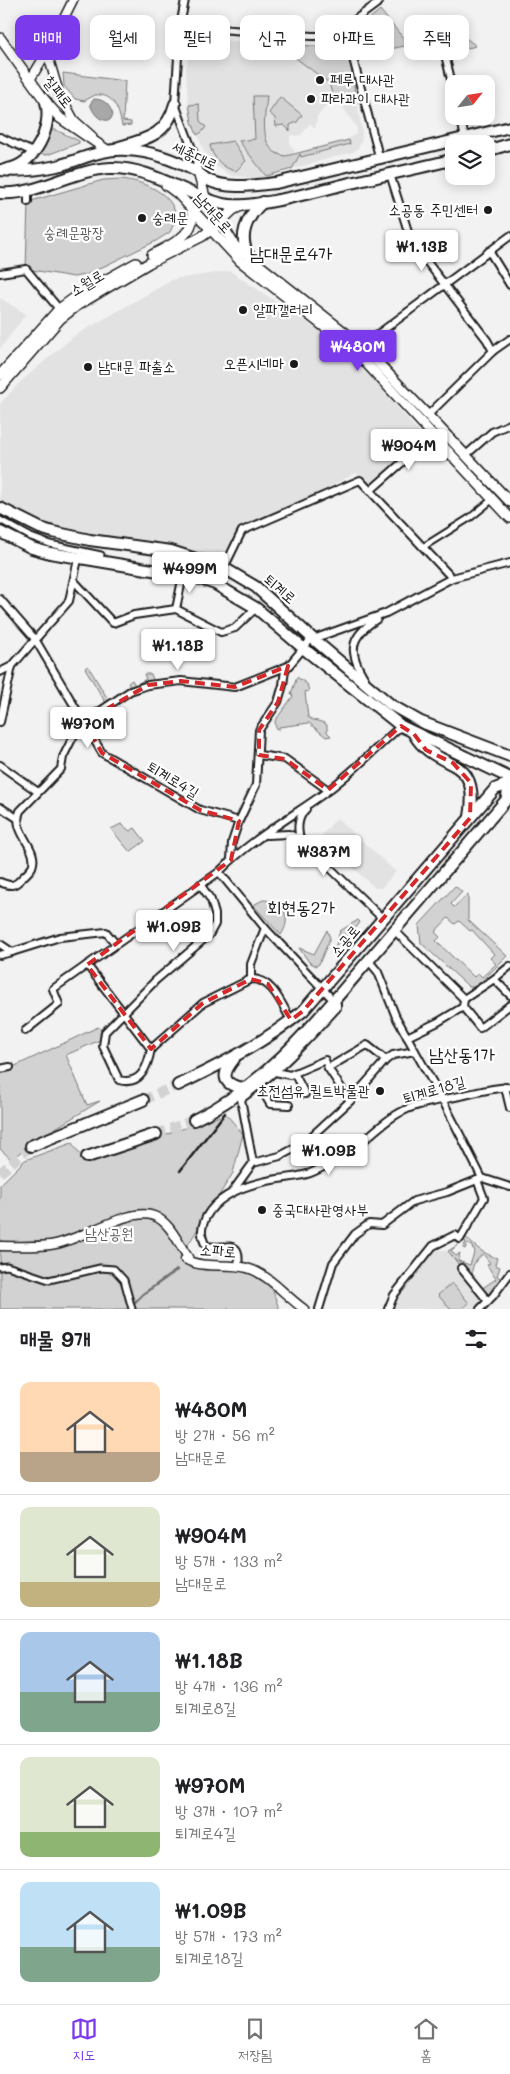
<!DOCTYPE html>
<html lang="ko">
<meta charset="utf-8">
<style>
body{margin:0;font-family:Mali,"Poor Story",sans-serif;background:#f6f6f6;color:#202124;height:100vh;display:flex;flex-direction:column;font-size:19px;white-space:nowrap}
*{box-sizing:border-box;margin:0}
p{font-size:16px;color:#757577}
.icon{flex:none;width:28px;height:28px;fill:none;stroke:currentColor;stroke-width:2;stroke-linecap:round;stroke-linejoin:round}
.map{position:relative;height:1309px;overflow:hidden}
.drawer{display:flex;flex-direction:column;background:#fff;flex:1}
.drawer>*{flex:none}
.top-card{position:absolute;left:15px;top:15px;width:480px;height:45px;display:flex;gap:10px}
.needle{width:32px;rotate:60deg}
.buttons{position:absolute;left:445px;top:75px;display:grid;gap:10px}
.buttons a{display:grid;place-items:center;width:50px;height:50px;border-radius:10px;background:#fff;box-shadow:0 2px 12px #0003;font-size:25px}
.price{position:absolute;translate:-50% -42px;padding:0 11px;border-radius:5px;background:#fff;color:#222;font-size:16px;line-height:32px;filter:drop-shadow(0 1px 2px #0008)}
.price::after{content:'';position:absolute;left:50%;top:30px;width:15px;height:11px;margin-left:-8px;background:inherit;clip-path:polygon(0 0,100% 0,50% 100%)}
.price.current{background:#7c3aed;color:#fff}
ul{padding:0;list-style:none}
li{display:flex;align-items:center;gap:15px;height:125px;padding:0 20px}
li+li{border-top:1px solid #e0e0e0}
li span{display:grid;place-items:center;flex:none;width:140px;height:100px;border-radius:10px;color:#555}
li>.icon{margin-inline-start:auto}
span .icon{width:60px;height:60px;fill:#fffc;stroke-width:1}
li b{font-size:21px}
h2{display:flex;justify-content:space-between;align-items:center;height:60px;padding:0 20px;font-size:21px}
.chip{padding:0 18px;border-radius:10px;background:#fff;box-shadow:0 2px 12px #0003;font-size:18px;line-height:45px}
.chip.current{background:#7c3aed;color:#fff}
.dock{display:flex;justify-content:space-around;align-items:center;height:70px;border-top:1px solid #e0e0e0;background:#fff;font-size:14px;color:#757577}
.dock a{display:grid;justify-items:center;gap:2px}
.dock .current{color:#7c3aed}
.map>svg:first-child{display:block}
.built{fill:#e2e2e2;fill-rule:evenodd}
.green{fill:#d2d2d2;stroke:#777;fill-rule:evenodd}
.water{fill:#a8a8a8;stroke:#707070}
.lines{fill:none;stroke-linecap:round;stroke-linejoin:round}
.stream{stroke:#707070;stroke-width:2.5}
.primary-tunnel{stroke:#d2d2d2;stroke-width:10;stroke-dasharray:10 5;stroke-linecap:butt}
.pedestrian-casing{stroke:#1c1c1c;stroke-width:9}
.minor-casing{stroke:#1c1c1c;stroke-width:10}
.tertiary-casing{stroke:#1c1c1c;stroke-width:11}
.secondary-casing{stroke:#1c1c1c;stroke-width:12}
.primary-casing{stroke:#1c1c1c;stroke-width:14}
.pedestrian{stroke:#fff;stroke-width:5}
.minor{stroke:#fff;stroke-width:6}
.tertiary{stroke:#fff;stroke-width:8}
.secondary{stroke:#fff;stroke-width:9}
.primary{stroke:#fff;stroke-width:10}
.rail{stroke:#1c1c1c;stroke-width:2.5}
.marked{fill:none;stroke:#d62828;stroke-width:4;stroke-dasharray:10 6;stroke-linejoin:round}
.poi-dot{fill:#1c1c1c;stroke:#fff;stroke-width:2}
.labels{text-anchor:middle;stroke-width:4.5;stroke-linejoin:round;paint-order:stroke}
.poi-label{font-size:15px;fill:#1c1c1c;stroke:#fff;text-anchor:start}
.street-label{font-size:15px;fill:#1c1c1c;stroke:#fff}
.park-label{font-size:15px;fill:#5c5c5c;stroke:#fff}
.quarter-label{font-size:18px;fill:#1c1c1c;stroke:#fff}
</style>
<div class="map">
<svg width="510" height="1309" viewBox="0 0 510 1309">
<rect width="100%" height="100%" fill="#f2f2f2"/>
<filter id="ink" filterUnits="userSpaceOnUse"><feTurbulence type="fractalNoise" baseFrequency=".02" numOctaves="2"/><feDisplacementMap in="SourceGraphic" scale="10" xChannelSelector="R" yChannelSelector="G"/><feConvolveMatrix kernelMatrix="1 2 1 2 8 2 1 2 1" color-interpolation-filters="sRGB"/></filter>
<g filter="url(#ink)">
<!-- built -->
<g class="built">
<path d="M199 39 342 47 350 55 362 132 361 143 358 148 353 152 259 178 232 176 215 166 204 151 192 122 188 101 186 71 190 46 195 40ZM333 97H336L357 128 356 134 348 139 291 155 295 151 290 145V135L296 136 301 135 310 123 315 129 317 117 325 107 333 101Z"/>
<path d="M230 271 347 349 423 437 371 486 356 473 238 534 220 559 170 543 70 531 38 520 0 502V404L19 383 74 336 174 279Z"/>
<path d="M0 298 26 314 0 349Z"/>
<path d="M337 818 396 872 381 888H375L323 840 321 836Z"/>
<path d="M431 1249 448 1251 488 1301 480 1309H389L393 1298Z"/>
</g>
<!-- green -->
<g class="green">
<path d="M380 10 409 45 362 55 355 31Z"/>
<path d="M438 16 476 46 447 53Z"/>
<path d="M71 24 77 26 66 59 58 57Z"/>
<path d="M289 45 339 47C353 53 354 89 356 103L333 97 329 83 293 56H284V48Z"/>
<path d="M63 73 125 81 123 121 131 122V125L122 126C119 110 114 93 95 95L84 101 75 99 64 86Z"/>
<path d="M253 96H267C265 116 257 153 286 156L349 140 350 144 301 157 300 154 292 169 266 176 239 141 255 139Z"/>
<path d="M280 97 302 115 297 122 290 125V131L284 125 276 126 275 118 269 113Z"/>
<path d="M199 104 200 121 206 127 202 132 197 135 192 122 189 105Z"/>
<path d="M49 130H56L79 141V143L47 155 38 154Z"/>
<path d="M233 141 246 161 236 171C223 169 212 157 210 145Z"/>
<path d="M121 179C143 181 175 193 176 219L170 232 156 241 88 274 74 277 26 269 28 202 103 180Z"/>
<path d="M88 666 109 701 130 687 128 683 132 680 135 685 146 679 144 674H151L154 682 107 705 85 668Z"/>
<path d="M297 677 307 684 309 691 305 692 308 717C314 722 321 720 327 725V732L331 736 326 737 309 723 279 727V730L276 728 275 721 293 696 291 694Z"/>
<path d="M121 824 130 831 135 828 145 841 130 852 111 829Z"/>
<path d="M455 886 462 892 451 904 454 907 468 894V920L507 956 476 987H469L421 943 419 925ZM448 918 455 924 459 921 470 931 472 930 494 954 490 958 496 964 482 977 478 973 474 977 436 941 440 937 435 932Z"/>
<path d="M263 900C283 900 293 918 281 935L253 905Z"/>
<path d="M358 920 360 922 358 925 337 952H334L340 931Z"/>
<path d="M327 930 330 938 319 964 316 966 309 962 299 948 314 954Z"/>
<path d="M98 1027 102 1030 100 1040 66 1055 87 1105 100 1101 49 1132 11 1159 0 1149V1071L11 1068Z"/>
<path d="M226 1114 243 1134 233 1173 184 1251 185 1259 234 1265 269 1279 279 1309H0V1185L25 1160 72 1143 85 1162Z"/>
<path d="M464 1235C473 1246 484 1254 497 1258L495 1265 500 1267 497 1276 505 1281 488 1301 448 1251 458 1245ZM462 1240 466 1242 463 1248 465 1249 467 1244 472 1246V1248L475 1250 470 1265 458 1261 460 1253 456 1256 451 1251ZM483 1254 490 1263 487 1265 496 1279 481 1289C469 1275 469 1265 483 1254Z"/>
<path d="M452 1283 469 1303 462 1309H450L438 1295Z"/>
</g>
<!-- water -->
<path class="water" d="M94 99C104 99 110 105 113 115L110 120C99 122 93 113 90 104Z"/>
<g class="lines">
<!-- stream -->
<path class="stream" d="M132 1305 143 1294 177 1270"/>
<!-- primary-tunnel -->
<g class="primary-tunnel">
<path d="M143 1100 178 1085"/>
<path d="M156 1134 194 1120"/>
<path d="M0 1173 31 1146"/>
<path d="M0 1206 39 1172 87 1157"/>
</g>
<!-- pedestrian casing -->
<g class="pedestrian-casing">
<g id="pedestrian">
<path d="M0 520 31 537 50 544 101 555"/>
<path d="M423 547 471 517 493 499"/>
<path d="M0 1267 7 1266 49 1280 100 1268 114 1269 124 1280 132 1309"/>
</g>
</g>
<!-- minor casing -->
<g class="minor-casing">
<g id="minor">
<path d="M185 0 180 26 175 104 196 159 198 172"/>
<path d="M180 26 312 36H347L352 22 379 2 378 0"/>
<path d="M347 36 380 160"/>
<path d="M446 59 454 92"/>
<path d="M460 116 465 138"/>
<path d="M0 137 33 152"/>
<path d="M390 174 411 241 487 340 493 351"/>
<path d="M28 202V190"/>
<path d="M489 251 510 285"/>
<path d="M0 273 26 269 59 309"/>
<path d="M362 346 510 236"/>
<path d="M428 415 493 351 510 339"/>
<path d="M466 455 492 432 510 424"/>
<path d="M370 491 433 435"/>
<path d="M224 568 242 531 360 480 452 578"/>
<path d="M75 582 113 623 134 615 176 609 221 632 235 628 256 608"/>
<path d="M0 599 35 639 102 753 200 810 239 821"/>
<path d="M176 609 183 575"/>
<path d="M313 639 386 613 452 578 510 563"/>
<path d="M0 672 12 666"/>
<path d="M365 679C348 652 349 637 377 619"/>
<path d="M0 722 12 666 69 601 78 559"/>
<path d="M259 755 285 759 328 790 325 792"/>
<path d="M0 765 38 792"/>
<path d="M0 807 17 818"/>
<path d="M267 835 289 834 300 839 383 919"/>
<path d="M300 839C297 828 298 817 306 809"/>
<path d="M231 860 232 842 239 821 256 785 259 730 278 702 283 685 285 670 312 638"/>
<path d="M219 872 265 928 337 1004V1008C307 1041 277 1073 241 1099L253 1163"/>
<path d="M0 882C10 886 14 887 21 879 25 875 30 871 32 867 40 848 11 833 20 811L61 769 63 757 73 737 84 722 130 691 148 685 181 681 235 687 288 666"/>
<path d="M394 930 464 999"/>
<path d="M0 944 12 952 60 937 106 932 115 943"/>
<path d="M0 955 12 952"/>
<path d="M368 960 378 972 396 1017 442 1099 482 1178"/>
<path d="M87 965 151 1049 203 1003 251 979V964L265 928"/>
<path d="M251 979C272 978 282 1005 291 1020"/>
<path d="M494 979 510 995"/>
<path d="M464 999 494 979 510 966"/>
<path d="M463 1007 480 1028 510 1005"/>
<path d="M25 1031 59 1004 53 989 219 872C250 840 290 818 326 792 353 772 376 748 401 726"/>
<path d="M407 1037 438 1022 463 1007 464 999"/>
<path d="M151 1049C148 1066 141 1086 119 1080L103 1046 105 1032 156 980 209 935 215 924V914L211 900 200 884"/>
<path d="M328 1068 350 1101"/>
<path d="M0 1069 10 1067"/>
<path d="M275 1072 290 1075 325 1060 328 1068 367 1045 386 1060"/>
<path d="M294 1073 305 1094"/>
<path d="M259 1085 270 1104 289 1105"/>
<path d="M505 1087 510 1108"/>
<path d="M232 1192 253 1163 280 1156 303 1144 350 1101 386 1060 393 1055 415 1051"/>
<path d="M238 1266C242 1237 226 1250 206 1246 200 1235 201 1228 206 1217 219 1193 252 1183 278 1179 290 1177 303 1177 315 1171 326 1166 338 1160 348 1153 367 1140 382 1121 403 1111 418 1103 434 1102 450 1098 471 1094 489 1088 510 1087"/>
<path d="M461 1268 488 1301"/>
<path d="M319 1309 333 1263 355 1234 369 1224 382 1225 414 1201 447 1192 482 1178 510 1187"/>
<path d="M388 1309 394 1295 433 1246 455 1235 460 1239 484 1198 477 1180"/>
<path d="M480 1309 493 1296 510 1273"/>
</g>
</g>
<!-- tertiary casing -->
<g class="tertiary-casing">
<g id="tertiary">
<path d="M47 52 59 93 74 120 92 136"/>
<path d="M30 80 47 52 73 0"/>
<path d="M0 1246C17 1246 34 1247 50 1245 79 1242 129 1206 154 1216 170 1222 178 1243 188 1257L185 1259C204 1270 226 1262 247 1268 269 1274 285 1296 304 1309"/>
</g>
</g>
<!-- secondary casing -->
<g class="secondary-casing">
<g id="secondary">
<path d="M0 38 46 102 60 118 107 150"/>
<path d="M198 172 205 197 235 246 362 346 510 502"/>
<path d="M166 185 178 194 240 261 354 350 510 518"/>
<path d="M152 255C170 245 199 234 191 209"/>
<path d="M0 375 59 309 77 296 136 263"/>
<path d="M0 388 60 319 78 305 149 263 201 237 214 228 233 210 243 205"/>
</g>
</g>
<!-- primary casing -->
<g class="primary-casing">
<g id="primary">
<path d="M119 147C147 139 167 135 175 104"/>
<path d="M486 151 510 144"/>
<path d="M7 169C35 165 53 127 46 102"/>
<path d="M0 170C20 172 38 170 57 166 81 160 101 148 127 150 152 151 174 160 196 171 200 174 204 178 208 180 227 190 256 185 276 183L510 127"/>
<path d="M0 193C38 196 73 169 111 168 151 167 185 195 223 204 251 210 313 192 342 185 379 176 417 169 454 159"/>
<path d="M250 258C237 238 246 217 263 202"/>
<path d="M0 508 40 528 53 532 90 540 171 551 224 568 256 587 312 638 391 705 421 722 510 756"/>
<path d="M0 532 32 548 50 553 195 577 215 584 256 608 303 648 401 726 510 778"/>
<path d="M414 734C437 774 481 751 470 817"/>
<path d="M234 1059C220 1076 223 1086 246 1088"/>
<path d="M178 1085C222 1064 265 1042 303 1011L495 789 510 783"/>
<path d="M194 1120C269 1084 321 1015 374 954 418 902 463 851 507 799L508 785"/>
<path d="M31 1146 143 1100"/>
<path d="M87 1157 156 1134"/>
</g>
</g>
<!-- pedestrian -->
<use href="#pedestrian" class="pedestrian"/>
<!-- minor -->
<use href="#minor" class="minor"/>
<!-- tertiary -->
<use href="#tertiary" class="tertiary"/>
<!-- secondary -->
<use href="#secondary" class="secondary"/>
<!-- primary -->
<use href="#primary" class="primary"/>
<!-- rail -->
<path class="rail" d="M180 1171 225 1113"/>
</g>
</g>
<!-- marked area -->
<path class="marked" d="M288 666 278 702 259 730V755L285 759 328 790 401 726 414 734 426 750 453 763 471 783 470 818 303 1011 291 1020 268 984 251 979 203 1003 151 1049 87 965 231 860 239 821 200 810 102 753 84 722 148 685 181 681 235 687Z"/>
<!-- markers -->
<g class="poi-dot">
<circle cx="320" cy="80" r="5"/>
<circle cx="311" cy="99" r="5"/>
<circle cx="488" cy="210" r="5"/>
<circle cx="142" cy="218" r="5"/>
<circle cx="243" cy="310" r="5"/>
<circle cx="294" cy="364" r="5"/>
<circle cx="88" cy="367" r="5"/>
<circle cx="380" cy="1091" r="5"/>
<circle cx="262" cy="1210" r="5"/>
</g>
<g class="labels">
<!-- poi labels -->
<g class="poi-label">
<text x="330" y="85">페루 대사관</text>
<text x="321" y="104">파라과이 대사관</text>
<text x="478" y="215" text-anchor="end">소공동 주민센터</text>
<text x="152" y="223">숭례문</text>
<text x="253" y="315">알파갤러리</text>
<text x="284" y="369" text-anchor="end">오픈시네마</text>
<text x="98" y="372">남대문 파출소</text>
<text x="370" y="1096" text-anchor="end">초전섬유 퀼트박물관</text>
<text x="272" y="1215">중국대사관영사부</text>
</g>
<!-- street labels -->
<g class="street-label">
<text transform="translate(58 92) rotate(51)" y="5">칠패로</text>
<text transform="translate(195 156) rotate(25)" y="5">세종대로</text>
<text transform="translate(213 213) rotate(48)" y="5">남대문로</text>
<text transform="translate(87 283) rotate(-31)" y="5">소월로</text>
<text transform="translate(280 589) rotate(41)" y="5">퇴계로</text>
<text transform="translate(173 780) rotate(31)" y="5">퇴계로4길</text>
<text transform="translate(345 941) rotate(-49)" y="5">소공로</text>
<text transform="translate(434 1090) rotate(-16)" y="5">퇴계로18길</text>
<text transform="translate(218 1251) rotate(4)" y="5">소파로</text>
</g>
<!-- park labels -->
<g class="park-label">
<text x="74" y="238">숭례문광장</text>
<text x="109" y="1239">남산공원</text>
</g>
<!-- quarter labels -->
<g class="quarter-label">
<text x="291" y="260">남대문로4가</text>
<text x="301" y="914">회현동2가</text>
<text x="462" y="1061">남산동1가</text>
</g>
</g>
</svg>
<div class="buttons">
<a><svg class="needle" viewBox="-14 -14 28 28"><path d="M0-13l5 13h-10z" fill="#e53935"/><path d="M0 13l5-13h-10z" fill="#757577"/></svg></a>
<a><svg class="icon" aria-label="layers" viewBox="0 0 24 24"><path d="M12 4l9 5-9 5-9-5zM3 14l9 5 9-5"/></svg></a>
</div>
<b class="price" style="left:422px;top:272px">₩1.13B</b>
<b class="price current" style="left:358px;top:372px">₩480M</b>
<b class="price" style="left:409px;top:471px">₩904M</b>
<b class="price" style="left:190px;top:594px">₩499M</b>
<b class="price" style="left:178px;top:671px">₩1.18B</b>
<b class="price" style="left:88px;top:749px">₩970M</b>
<b class="price" style="left:324px;top:877px">₩387M</b>
<b class="price" style="left:174px;top:952px">₩1.09B</b>
<b class="price" style="left:329px;top:1176px">₩1.09B</b>
<div class="top-card">
<a class="chip current">매매</a>
<a class="chip">월세</a>
<a class="chip">필터</a>
<a class="chip">신규</a>
<a class="chip">아파트</a>
<a class="chip">주택</a>
</div>
</div>
<section class="drawer">
<h2>매물 9개<svg class="icon" aria-label="filters" viewBox="0 0 24 24"><path d="M4 7h16M4 17h16"/><circle cx="9" cy="7" r="2"/><circle cx="15" cy="17" r="2"/></svg></h2>
<ul>
<li><span style="background:linear-gradient(#ffd9b3 70%,#b9a48a 0)"><svg class="icon" aria-label="home" viewBox="0 0 24 24"><path d="M3 11l9-7 9 7M6 9v11h12V9"/></svg></span><div><b>₩480M</b><p>방 2개 · 56 m²</p><p>남대문로</p></div></li>
<li><span style="background:linear-gradient(#dfe7d0 75%,#c2b280 0)"><svg class="icon" aria-label="home" viewBox="0 0 24 24"><path d="M3 11l9-7 9 7M6 9v11h12V9"/></svg></span><div><b>₩904M</b><p>방 5개 · 133 m²</p><p>남대문로</p></div></li>
<li><span style="background:linear-gradient(#a9c7e8 60%,#7fa58c 0)"><svg class="icon" aria-label="home" viewBox="0 0 24 24"><path d="M3 11l9-7 9 7M6 9v11h12V9"/></svg></span><div><b>₩1.18B</b><p>방 4개 · 136 m²</p><p>퇴계로8길</p></div></li>
<li><span style="background:linear-gradient(#dfe7d0 75%,#8fb573 0)"><svg class="icon" aria-label="home" viewBox="0 0 24 24"><path d="M3 11l9-7 9 7M6 9v11h12V9"/></svg></span><div><b>₩970M</b><p>방 3개 · 107 m²</p><p>퇴계로4길</p></div></li>
<li><span style="background:linear-gradient(#bfe0f5 65%,#7fa58c 0)"><svg class="icon" aria-label="home" viewBox="0 0 24 24"><path d="M3 11l9-7 9 7M6 9v11h12V9"/></svg></span><div><b>₩1.09B</b><p>방 5개 · 173 m²</p><p>퇴계로18길</p></div></li>
</ul>
</section>
<nav class="dock">
<a class="current"><svg class="icon" aria-label="map" viewBox="0 0 24 24"><path d="M3 6l6-2 6 2 6-2v14l-6 2-6-2-6 2zM9 4v14M15 6v14"/></svg>지도</a>
<a><svg class="icon" aria-label="saved" viewBox="0 0 24 24"><path d="M7 4h10v16l-5-4-5 4z"/></svg>저장됨</a>
<a><svg class="icon" aria-label="home" viewBox="0 0 24 24"><path d="M3 11l9-7 9 7M6 9v11h12V9"/></svg>홈</a>
</nav>
